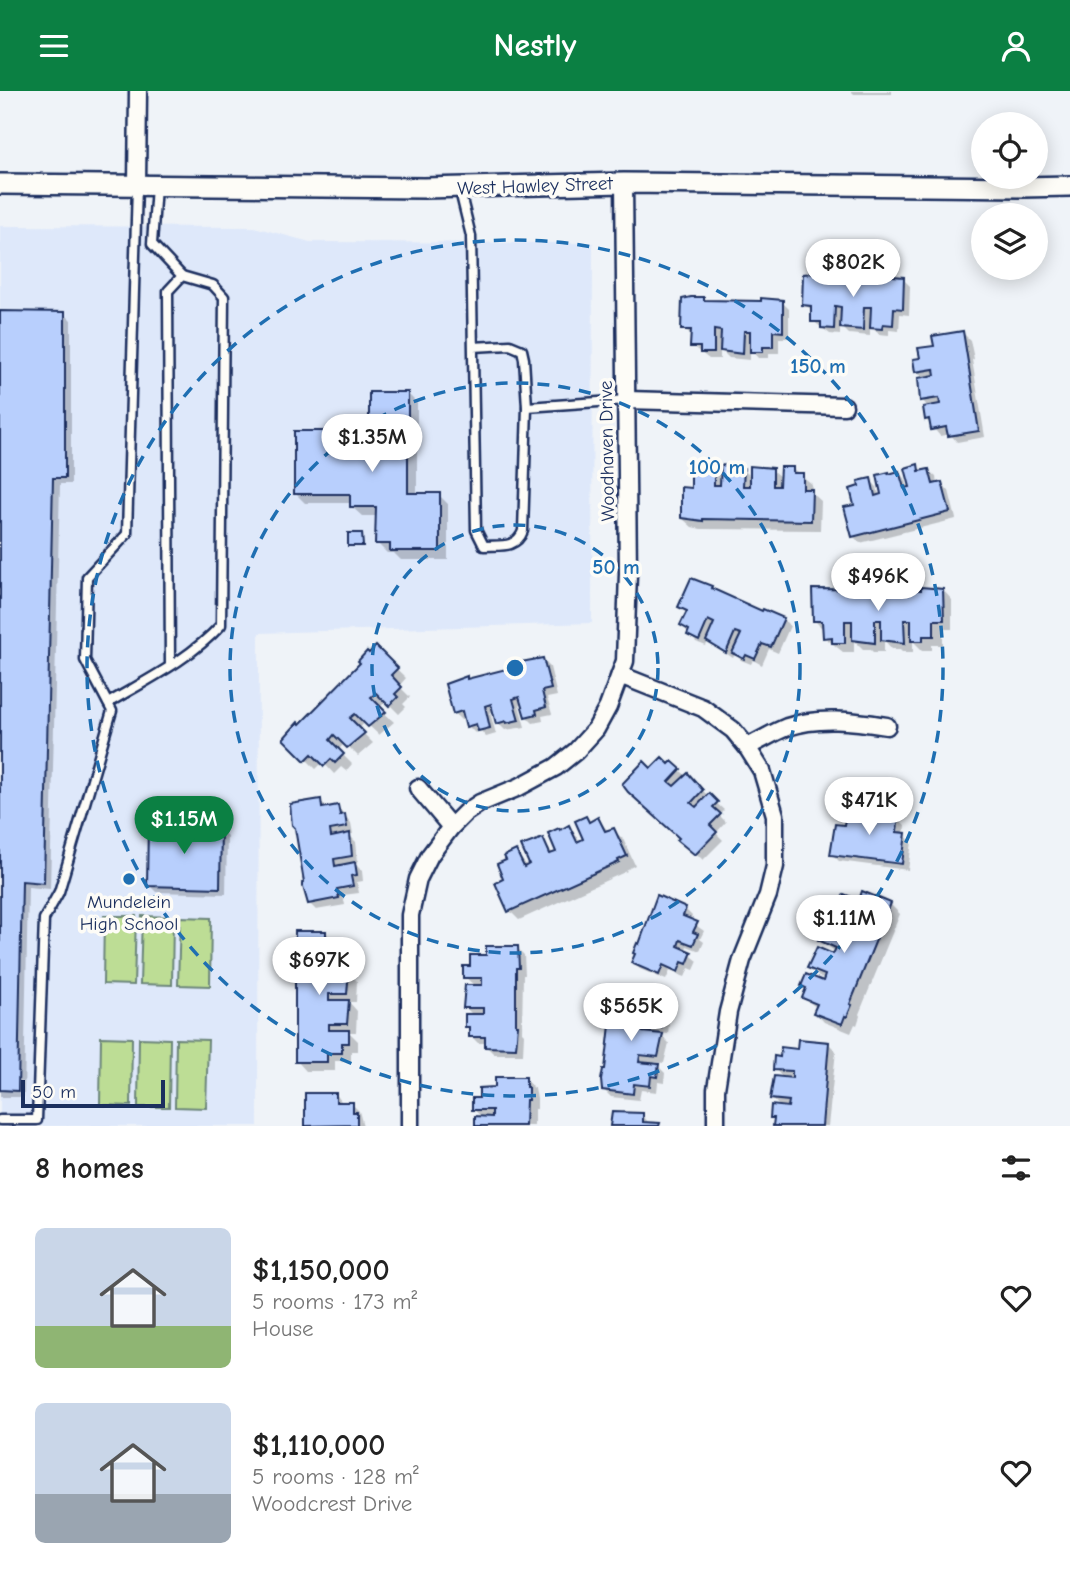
<!DOCTYPE html>
<meta charset="utf-8">
<style>
body{margin:0;font-family:"Comic Neue",sans-serif;background:#f6f6f6;color:#222;height:100vh;display:flex;flex-direction:column;font-size:26px;white-space:nowrap}
*{box-sizing:border-box;margin:0}
p{font-size:23px;color:#767676}
.icon{flex:none;width:38px;height:38px;fill:none;stroke:currentColor;stroke-width:2;stroke-linecap:round;stroke-linejoin:round}
.map{position:relative;height:1035px;overflow:hidden}
.drawer{display:flex;flex-direction:column;background:#fff;flex:1}
.drawer>*{flex:none}
.fabs{position:absolute;left:971px;top:21px;display:grid;gap:14px}
.fabs a{display:grid;place-items:center;width:77px;height:77px;border-radius:50%;background:#fff;box-shadow:0 4px 18px #0003;font-size:35px}
.scale{position:absolute;left:21px;bottom:18px;width:144px;box-sizing:border-box;padding-left:7px;border:4px solid #1b2f5e;border-top:0;font-size:19px;line-height:24px;white-space:nowrap;color:#1b2f5e;-webkit-text-stroke:5px #fdfcf7;paint-order:stroke}
.price{position:absolute;translate:-50% -60px;padding:0 16px;border-radius:24px;background:#fff;color:#222;font-size:23px;line-height:46px;filter:drop-shadow(0 2px 4px #0008)}
.price::after{content:'';position:absolute;left:50%;top:42px;width:21px;height:16px;margin-left:-10px;background:inherit;clip-path:polygon(0 0,100% 0,50% 100%)}
.price.on{background:#0b8043;color:#fff}
ul{padding:0;list-style:none}
li{display:flex;align-items:center;gap:21px;height:175px;padding:0 35px}
li span{display:grid;place-items:center;flex:none;width:196px;height:140px;border-radius:10px;color:#555}
li>.icon{margin-inline-start:auto}
span .icon{width:84px;height:84px;fill:#fffc;stroke-width:1}
li b{font-size:30px}
h2{display:flex;justify-content:space-between;align-items:center;height:84px;padding:0 35px;font-size:30px}
header{display:flex;justify-content:space-between;align-items:center;height:91px;padding:0 35px;background:#0b8043;color:#fff;font-size:32px;font-weight:800}
.map>svg:first-child{display:block}
.built{fill:#dee8fa}
.green{fill:#bddd95;stroke:#6c867a;stroke-width:2}
.shadow{fill:#0003;fill-rule:evenodd}
.building{fill:#b8cffd;stroke:#1b2f5e;stroke-width:2}
.lines{fill:none;stroke-linecap:round;stroke-linejoin:round}
.service-casing{stroke:#1b2f5e;stroke-width:13}
.minor-casing{stroke:#1b2f5e;stroke-width:21}
.tertiary-casing{stroke:#1b2f5e;stroke-width:24}
.service{stroke:#fdfcf7;stroke-width:8}
.minor{stroke:#fdfcf7;stroke-width:16}
.tertiary{stroke:#fdfcf7;stroke-width:19}
.ring{fill:none;stroke:#1f6fb2;stroke-width:3.5;stroke-dasharray:12 9}
.poi-dot{fill:#1f6fb2;stroke:#fdfcf7;stroke-width:2.5}
.labels{text-anchor:middle;stroke-width:7;stroke-linejoin:round;paint-order:stroke}
.street-label{font-size:19px;fill:#1b2f5e;stroke:#fdfcf7}
.poi-label{font-size:19px;fill:#1b2f5e;stroke:#fdfcf7}
.centre{fill:#1f6fb2;stroke:#fdfcf7;stroke-width:3.5}
.ring-label{font-size:21px;text-anchor:middle;font-weight:bold;fill:#1f6fb2;stroke:#fdfcf7;stroke-width:7;stroke-linejoin:round;paint-order:stroke}
</style>
<header><svg class="icon" aria-label="menu" viewBox="0 0 24 24"><path d="M4 6h16M4 12h16M4 18h16"/></svg>Nestly<svg class="icon" aria-label="person" viewBox="0 0 24 24"><circle cx="12" cy="8" r="4"/><path d="M4 21q1-7 8-7t8 7"/></svg></header>
<div class="map">
<svg width="1070" height="1035" viewBox="0 0 1070 1035">
<rect width="100%" height="100%" fill="#eff3f8"/>
<filter id="ink" filterUnits="userSpaceOnUse"><feTurbulence type="fractalNoise" baseFrequency=".0143" numOctaves="2"/><feDisplacementMap in="SourceGraphic" scale="14" xChannelSelector="R" yChannelSelector="G"/><feConvolveMatrix kernelMatrix="1 2 1 2 8 2 1 2 1" color-interpolation-filters="sRGB"/></filter>
<g filter="url(#ink)">
<!-- built -->
<path class="built" d="M0 135 254 136 310 151 593 152 592 532 259 542 258 1035H0Z"/>
<!-- green -->
<g class="green">
<path d="M104 825H136L134 894 103 893Z"/>
<path d="M142 825 173 826 172 894 140 893Z"/>
<path d="M180 826 211 827 210 895 178 894Z"/>
<path d="M101 946 132 947 131 1015 100 1014Z"/>
<path d="M139 947 170 948 169 1016H138Z"/>
<path d="M176 948 208 949 206 1017 175 1016Z"/>
</g>
<!-- shadow -->
<g class="shadow">
<path d="M851 0H892V3H854Z"/>
<path d="M903 188 910 195 909 224 900 223 899 240 889 239V244L879 243 870 235V245L849 243 840 234V244L830 243 813 230V220L804 213Z"/>
<path d="M703 208 706 211H782L789 218V247H779V262H769V267H758L750 258V269L729 267 720 258V268H709L692 255V245L683 238Z"/>
<path d="M0 222H64L71 229V393H60L50 798 28 796 24 1006H0Z"/>
<path d="M963 242 970 249 974 268 972 269 985 346 957 351 950 343 940 345 926 328 929 317 922 309 925 288 917 280 922 268 936 256Z"/>
<path d="M408 303 417 312V404H439L448 413V469H401L394 462H387L377 452V425H362L352 416V412H305L296 403 371 338Z"/>
<path d="M917 375 923 381 929 380 936 386 937 394 942 393 949 400 956 428 860 452 853 445 856 415 861 397 870 389 877 396 879 405 899 382 906 389 908 398 912 397Z"/>
<path d="M792 377 812 393 811 401 821 410 820 439 701 438 692 436 682 427 693 398 703 383 713 378 722 386 743 378 752 387 772 379 781 387Z"/>
<path d="M711 496 715 500 783 528 790 535 778 562 769 558 762 574 753 569 751 573 741 569 735 563 733 567 708 550 706 555 696 551 682 534 687 523 680 515Z"/>
<path d="M943 499 952 509V538H943V554H932V559H922L913 550V561H903L900 558H892L884 549V561H873L870 558H863L854 549V561H843L824 546V539L814 529Z"/>
<path d="M376 558 406 587 399 595 410 606 403 613 406 616 399 623 386 610 379 617 394 631 379 644 365 631 359 638 373 652 358 665 345 652 338 659 352 673 346 680 341 676 334 683 323 671 316 678 286 648Z"/>
<path d="M543 569 550 576 557 605 547 607 552 623 542 625 543 630 533 632 526 625 523 613 519 614 525 636 505 639 498 632 495 620 490 621 496 643 486 646 481 640 475 642 468 635 466 628 461 629 454 622 466 587 469 590Z"/>
<path d="M672 672 724 719 719 724 726 731 716 742 723 749 703 769 681 748 651 680 669 675Z"/>
<path d="M320 710 328 717 338 716 351 732 353 743H348L356 751 358 771 354 772 362 780 363 790 357 791 359 802 343 804 345 814 316 819 309 812Z"/>
<path d="M869 718 877 725 889 719 905 734 904 744 912 751 908 779 839 770 832 763 846 736 858 721ZM897 730H900L897 750 894 749Z"/>
<path d="M586 727 591 732 598 728 609 741 613 739 623 748 635 774 626 779 627 780 519 829 510 820 506 789 516 762 528 776 542 749 554 764 558 762 569 736 581 751 585 749Z"/>
<path d="M220 738 227 745 226 803 156 801 149 794Z"/>
<path d="M860 812 890 813 900 823 859 923 860 925 857 934 855 933 851 942 824 931 815 921 817 917 804 907 807 899 803 895 824 892 825 889 819 886 809 876 834 865 836 861 820 849 845 838 847 834 841 831 831 822Z"/>
<path d="M685 818 692 825 690 830 704 840 700 848 704 851 700 860 687 855 685 860 698 870 694 879 689 877 685 886 670 880 666 889 640 878 633 872Z"/>
<path d="M326 842 335 852H342L351 861V867L356 871V882H349L357 890 356 911H349L357 920 356 941H349L358 950V960H351V970H335V980H306L297 970Z"/>
<path d="M517 857 524 864 525 884H523L522 941 524 943 523 963H494L487 956V952H478L471 945V940L466 935 474 925 465 916 475 895 465 886 472 876 488 866Z"/>
<path d="M644 904 651 911V914L659 915 666 922 665 928 669 933 668 943 659 942 669 952 664 972 654 971 665 982 664 992 658 991 657 1001 641 999 639 1009 611 1006 604 999Z"/>
<path d="M829 953 836 960 828 1035H775L776 1030 772 1026 781 1017 772 1007 784 988 775 978 782 968Z"/>
<path d="M525 988 535 998 537 1007V1018H534V1035H475L483 1027 474 1019 480 1009 497 997Z"/>
<path d="M336 1003 343 1013H352L359 1020 363 1035H308V1023Z"/>
<path d="M643 1024 649 1033 660 1035H612Z"/>
</g>
<!-- building -->
<g class="building">
<path d="M813 182H825V185L882 187V184L904 186 903 218 894 217 893 234 883 233 882 238 870 237 871 216H864L863 239 840 237 841 216 835 215 834 238 821 237V231H811V215L802 214 803 183Z"/>
<path d="M691 206H704V209L761 210V207L783 209V241L773 240V256H763V261H750V240H744L743 263 720 260 721 240 714 239V262H700V256H690L691 239H681L682 208Z"/>
<path d="M0 220 65 221V387H53L44 792 22 790 18 1000 0 999Z"/>
<path d="M963 240 979 340 948 345 946 336 931 339 929 328 925 329 923 316 940 313 939 307 920 310 918 287 935 284 934 278 915 281 913 268 920 267 918 257 934 255 932 245Z"/>
<path d="M369 301H408V402H440V460H390V453H375L376 416H350V403H294V340H363V336H369Z"/>
<path d="M918 373 919 380 929 378 933 393 942 391 950 421 852 446 844 416 854 414 850 398 859 395 858 390 871 387 875 405 881 403 877 384 889 381V383L899 380 904 397 910 396 905 377Z"/>
<path d="M721 374 744 377 743 395H750V375L773 377V395H779L780 376H793V382H803V398H812L811 430 703 428V430L681 427V396L691 397V380L701 381V376H714V394H720Z"/>
<path d="M348 442H362L363 455H348Z"/>
<path d="M691 487 712 495 711 497 762 520 763 518 784 527 771 556 762 553 755 568 746 564 744 568 732 562 741 543 735 541 726 562 706 550 714 532 708 529 699 550 687 544 689 539 680 534 687 520 678 516Z"/>
<path d="M921 496 943 498 944 529H934V545H923V550H911V529H904L905 552 881 549V529H875V552L852 549V530H845V552H832V546L823 547 822 530H813L812 498 921 499Z"/>
<path d="M376 555 398 577 391 584 402 596 395 603 398 606 389 615 376 602 371 606 386 621 368 636 355 623 350 627 365 642 347 657 334 644 330 649 344 663 335 672 331 668 324 675 312 663 305 670 283 648 298 631 300 633 360 572 358 570 367 560 369 562Z"/>
<path d="M543 567 551 598 542 600 546 616 536 619 537 623 525 626 519 606 513 608 519 629 506 632V630L496 633 491 613 485 615 490 637 478 640 476 633 466 636 462 620 453 623 445 593 467 585V588L522 574 521 571Z"/>
<path d="M662 666 669 673 672 670 681 678 669 691 674 695 688 682 703 699 691 712 696 716 709 702 718 711 713 716 721 723 710 734 717 741 695 764 677 749 679 747 628 701 622 693 644 670 651 677Z"/>
<path d="M321 708 322 717 338 714 340 724 345 723 347 736 330 739 331 746 350 742 352 765 334 768 335 775 355 771 357 784 351 785 353 795 337 798 339 807 308 813 302 792 304 791 295 737 292 734 290 713Z"/>
<path d="M857 714 870 716 868 734 874 735 877 715 890 717 889 723 899 725 897 741 906 742 902 773 830 764 835 733 844 734 847 717 857 719Z"/>
<path d="M586 725 589 731 598 726 605 740 614 737 627 765 618 769 619 771 508 821 495 792 503 788 497 773 506 769 504 765 516 759 524 776 529 773 521 755 543 747 550 763 556 761 548 742 559 737 560 739 569 734 577 751 583 748 575 730Z"/>
<path d="M148 733 221 736 220 797 147 795Z"/>
<path d="M862 800 891 812 850 913 852 914 847 926 845 925 842 933 813 922 817 913 802 907 806 897 801 895 806 883 823 890 825 884 807 877 817 856 833 863 836 857 818 849 828 829 844 836 847 829 829 822 834 810 840 812 844 803 859 809Z"/>
<path d="M657 804 686 817 683 825 698 831 693 841 698 843 693 854 680 849 678 855 692 861 687 873 682 871 678 881 663 874 659 884 631 872 635 863 633 862 637 852 639 853Z"/>
<path d="M295 840H326V850H342V860H347V873H329V880L349 879 347 903H329V909H349L347 933H329V939H349V952H342V962H327V971H295Z"/>
<path d="M486 855H518L519 877H516V934H518L516 957 485 956V946H469V936H465V923H483V917H463L465 894H482V887H463V875H470V864H486Z"/>
<path d="M614 899 645 902 644 912 660 914 658 924H663L662 937 644 935 643 941 663 943 658 966 640 964 639 971 659 973 657 986 651 985 650 995 634 993 633 1003 602 999 601 989 603 978H605Z"/>
<path d="M798 948 829 951 822 1035H773L774 1027H770L771 1014 788 1016 789 1010 770 1008 774 985 792 987V980L773 979 774 965 780 966 781 956 797 958Z"/>
<path d="M495 986H526V996H528V1009H526L525 1035H475V1025L492 1026V1019H472V1007H479V997L495 996Z"/>
<path d="M305 1002H336V1011H353V1021H357V1034L305 1035Z"/>
<path d="M612 1021 643 1022V1031L660 1032 659 1035H610Z"/>
</g>
<g class="lines">
<!-- service casing -->
<g class="service-casing">
<g id="service">
<path d="M156 95 152 153 182 185"/>
<path d="M459 96 471 145 476 439 484 455C500 454 516 458 523 440L527 316 524 268 522 259 510 254 473 256"/>
<path d="M527 316 627 309"/>
<path d="M108 612C147 589 190 568 221 534L224 206 213 194 182 185 168 200 170 575"/>
<path d="M0 1029H37L44 828 59 801 112 620 85 569 87 486 127 443 137 94"/>
</g>
</g>
<!-- minor casing -->
<g class="minor-casing">
<g id="minor">
<path d="M137 94 138 0"/>
<path d="M627 309 844 315"/>
<path d="M620 584 703 617 733 639 747 656 762 680 775 724V775L768 804 742 869 728 921 716 998V1035"/>
<path d="M747 656C760 650 774 641 787 636 819 625 855 630 887 635"/>
<path d="M418 697 451 736"/>
<path d="M410 1035V824L418 788 430 764 451 736 465 722 480 712 519 696 556 676 576 660 596 638 608 616 625 570 628 482 624 92"/>
</g>
</g>
<!-- tertiary casing -->
<g class="tertiary-casing">
<path id="tertiary" d="M0 93 424 97 624 92 1022 96 1070 95"/>
</g>
<!-- service -->
<use href="#service" class="service"/>
<!-- minor -->
<use href="#minor" class="minor"/>
<!-- tertiary -->
<use href="#tertiary" class="tertiary"/>
</g>
</g>
<!-- distance rings -->
<g class="ring">
<circle cx="515" cy="577" r="143"/>
<circle cx="515" cy="577" r="285"/>
<circle cx="515" cy="577" r="428"/>
</g>
<!-- markers -->
<circle class="poi-dot" cx="129" cy="788" r="7"/>
<g class="labels">
<!-- street labels -->
<g class="street-label">
<text transform="translate(535 94) rotate(-2)" y="7">West Hawley Street</text>
<text transform="translate(606 360) rotate(-91)" y="7">Woodhaven Drive</text>
</g>
<!-- poi labels -->
<g class="poi-label">
<text x="129" y="817">Mundelein<tspan x="129" dy="22">High School</tspan></text>
</g>
</g>
<circle cx="515" cy="577" r="10" class="centre"/>
<g class="ring-label">
<text x="818" y="282">150 m</text>
<text x="717" y="383">100 m</text>
<text x="616" y="483">50 m</text>
</g>
</svg>
<div class="fabs">
<a><svg class="icon" aria-label="locate" viewBox="0 0 24 24"><circle cx="12" cy="12" r="6"/><path d="M12 2v4M12 18v4M2 12h4M18 12h4"/></svg></a>
<a><svg class="icon" aria-label="layers" viewBox="0 0 24 24"><path d="M12 4l9 5-9 5-9-5zM3 14l9 5 9-5"/></svg></a>
</div>
<div class="scale">50 m</div>
<b class="price" style="left:853px;top:208px">$802K</b>
<b class="price" style="left:372px;top:383px">$1.35M</b>
<b class="price" style="left:878px;top:522px">$496K</b>
<b class="price" style="left:869px;top:746px">$471K</b>
<b class="price on" style="left:184px;top:765px">$1.15M</b>
<b class="price" style="left:844px;top:864px">$1.11M</b>
<b class="price" style="left:319px;top:906px">$697K</b>
<b class="price" style="left:631px;top:952px">$565K</b>
</div>
<section class="drawer">
<h2>8 homes<svg class="icon" aria-label="filters" viewBox="0 0 24 24"><path d="M4 7h16M4 17h16"/><circle cx="9" cy="7" r="2"/><circle cx="15" cy="17" r="2"/></svg></h2>
<ul>
<li><span style="background:linear-gradient(#c9d6e8 70%,#8fb573 0)"><svg class="icon" aria-label="home" viewBox="0 0 24 24"><path d="M3 11l9-7 9 7M6 9v11h12V9"/></svg></span><div><b>$1,150,000</b><p>5 rooms · 173 m²</p><p>House</p></div><svg class="icon" aria-label="heart" viewBox="0 0 24 24"><path d="M12 20l-8-8c-3-5 5-10 8-4 3-6 11-1 8 4z"/></svg></li>
<li><span style="background:linear-gradient(#c9d6e8 65%,#9aa5b1 0)"><svg class="icon" aria-label="home" viewBox="0 0 24 24"><path d="M3 11l9-7 9 7M6 9v11h12V9"/></svg></span><div><b>$1,110,000</b><p>5 rooms · 128 m²</p><p>Woodcrest Drive</p></div><svg class="icon" aria-label="heart" viewBox="0 0 24 24"><path d="M12 20l-8-8c-3-5 5-10 8-4 3-6 11-1 8 4z"/></svg></li>
</ul>
</section>
